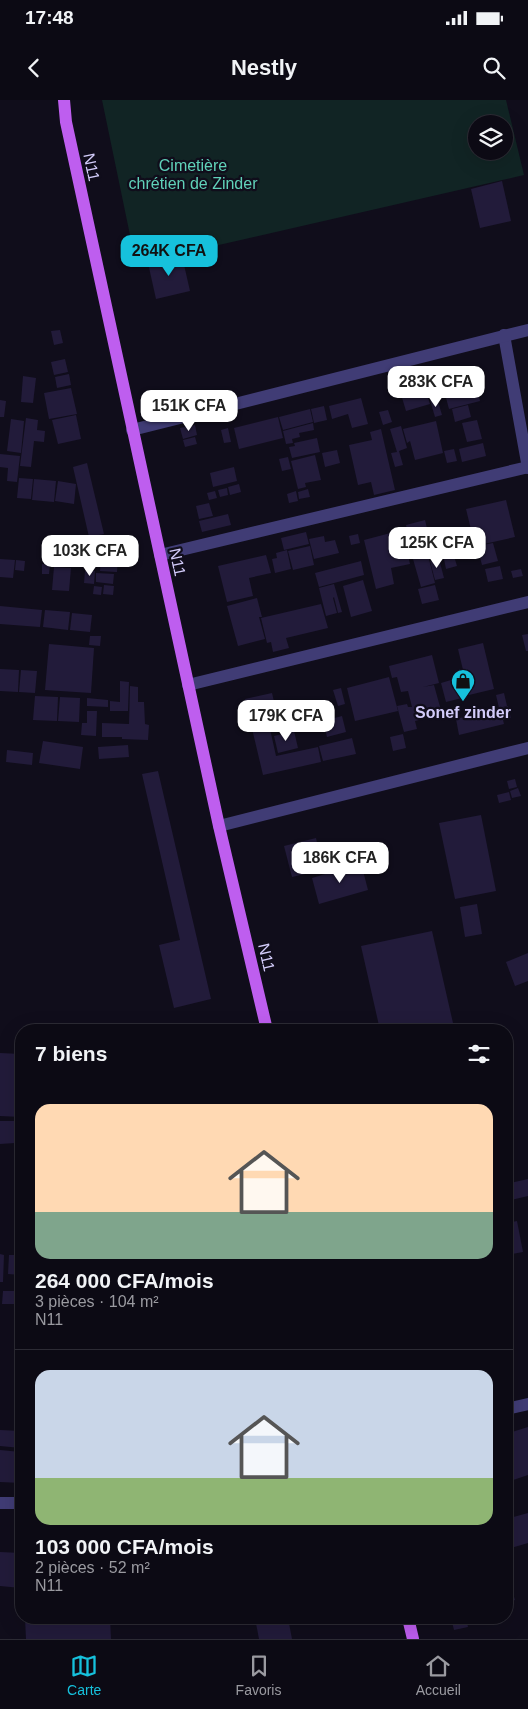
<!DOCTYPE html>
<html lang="fr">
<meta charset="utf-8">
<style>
body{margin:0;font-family:Helvetica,sans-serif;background:#1a1822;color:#f1f3f6;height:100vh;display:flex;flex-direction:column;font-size:19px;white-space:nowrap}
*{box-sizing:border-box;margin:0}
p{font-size:16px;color:#9a9aa0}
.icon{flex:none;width:28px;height:28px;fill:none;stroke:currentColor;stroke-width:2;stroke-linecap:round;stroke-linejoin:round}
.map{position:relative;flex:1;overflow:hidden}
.sheet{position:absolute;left:15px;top:924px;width:498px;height:600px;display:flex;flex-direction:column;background:#0c0a14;border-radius:20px;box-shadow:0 5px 20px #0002,0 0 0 1px #2c2b34}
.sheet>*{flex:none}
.controls{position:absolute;left:468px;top:15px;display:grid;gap:10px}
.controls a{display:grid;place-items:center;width:45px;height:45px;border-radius:50%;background:#0c0a14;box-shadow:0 5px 20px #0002,0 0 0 1px #2c2b34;font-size:25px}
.price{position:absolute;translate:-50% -42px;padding:0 11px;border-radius:10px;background:#fff;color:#222;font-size:16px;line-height:32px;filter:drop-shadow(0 1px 2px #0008)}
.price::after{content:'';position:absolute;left:50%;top:30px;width:15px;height:11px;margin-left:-8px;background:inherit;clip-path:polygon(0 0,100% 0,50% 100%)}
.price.active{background:#16c1dc;color:#111}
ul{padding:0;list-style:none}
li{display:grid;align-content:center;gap:10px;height:265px;padding:0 20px}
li+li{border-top:1px solid #2c2b34}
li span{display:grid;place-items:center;height:155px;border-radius:15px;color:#555}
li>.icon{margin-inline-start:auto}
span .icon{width:90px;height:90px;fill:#fffc;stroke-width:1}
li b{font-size:21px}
h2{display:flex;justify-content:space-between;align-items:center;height:60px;padding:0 20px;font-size:21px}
.status{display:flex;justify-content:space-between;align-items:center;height:35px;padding:0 25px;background:#0c0a14;direction:ltr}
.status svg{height:14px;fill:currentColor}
header{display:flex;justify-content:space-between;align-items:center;height:65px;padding:0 20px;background:#0c0a14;font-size:22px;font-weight:700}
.tabs{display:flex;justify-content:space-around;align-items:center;height:70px;border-top:1px solid #2c2b34;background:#0c0a14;font-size:14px;color:#9a9aa0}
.tabs a{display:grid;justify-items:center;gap:2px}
.tabs .active{color:#16c1dc}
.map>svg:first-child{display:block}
.green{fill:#112424;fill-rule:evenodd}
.building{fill:#221b3a}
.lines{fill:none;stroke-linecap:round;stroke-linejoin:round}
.minor{stroke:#403c75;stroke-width:12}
.major{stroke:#be5eef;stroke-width:12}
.labels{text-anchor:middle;stroke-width:4.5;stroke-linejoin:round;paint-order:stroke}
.park-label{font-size:16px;fill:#60d1b9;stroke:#100d1b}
.street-label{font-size:16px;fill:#d3ccfa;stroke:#100d1b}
.poi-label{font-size:16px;font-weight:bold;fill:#d3ccfa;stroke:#100d1b}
</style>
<div class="status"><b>17:48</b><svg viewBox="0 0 49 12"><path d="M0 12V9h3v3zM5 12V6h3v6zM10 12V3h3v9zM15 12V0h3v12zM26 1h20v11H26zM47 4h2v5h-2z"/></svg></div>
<header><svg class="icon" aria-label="back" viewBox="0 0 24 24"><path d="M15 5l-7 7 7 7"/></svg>Nestly<svg class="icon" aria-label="search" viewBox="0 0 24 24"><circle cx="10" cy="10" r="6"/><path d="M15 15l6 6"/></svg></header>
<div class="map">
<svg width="528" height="1539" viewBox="0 0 528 1539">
<rect width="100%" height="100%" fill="#100d1b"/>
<!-- green -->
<path class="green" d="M102 0H506L524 75 136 164ZM476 24H504V51H476Z"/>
<!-- building -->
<g class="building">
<path d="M502 81 511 121 480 128 471 89Z"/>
<path d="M182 156 190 191 156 199 148 163Z"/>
<path d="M60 230 63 243 54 245 51 231Z"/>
<path d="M65 259 68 272 54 275 51 262Z"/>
<path d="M472 271 480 301 449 309 441 279Z"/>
<path d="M69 274 71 285 57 288 55 277Z"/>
<path d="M23 276 36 278 33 303 21 302Z"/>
<path d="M424 284 430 304 406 311 400 291Z"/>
<path d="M71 288 77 314 49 319 44 293Z"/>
<path d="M361 298 368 324 352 328 348 314 332 319 329 306Z"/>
<path d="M437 298 442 315 435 317 430 300Z"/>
<path d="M0 300 6 301 4 317H0Z"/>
<path d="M468 305 471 317 455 322 452 309Z"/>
<path d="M324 306 327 320 314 323 311 309Z"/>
<path d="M310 309 313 322 283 330 279 317Z"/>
<path d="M388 310 392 322 383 325 379 312Z"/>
<path d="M76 315 81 339 58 344 52 320Z"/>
<path d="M278 317 283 338 239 349 234 328Z"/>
<path d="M26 318 38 320 37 330 45 331 44 342 34 341 31 367 20 366Z"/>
<path d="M11 319 24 321 21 353 7 351Z"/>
<path d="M477 320 482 339 467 342 462 323Z"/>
<path d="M436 321 443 353 415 360 410 341 407 343 403 329Z"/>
<path d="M313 323 314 330 299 333 300 337 292 339 293 343 286 344 283 331Z"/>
<path d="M195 325 197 335 183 339 180 328Z"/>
<path d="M401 326 407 348 399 351 403 365 395 367 391 353 397 352 390 329Z"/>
<path d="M228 328 231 342 224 343 221 330Z"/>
<path d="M381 329 395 390 374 395 371 382 358 385 349 345 372 340 370 332Z"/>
<path d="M195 337 197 344 185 347 183 340Z"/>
<path d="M317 338 320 352 292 358 289 347 295 346 294 343Z"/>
<path d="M483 343 486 356 462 362 459 349Z"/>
<path d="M454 349 457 361 447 363 444 351Z"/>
<path d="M337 350 340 363 325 367 322 353Z"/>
<path d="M0 354 20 356 17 382 7 381 8 368 0 367Z"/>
<path d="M315 355 321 380 305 383 306 387 298 389 291 361Z"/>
<path d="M288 357 291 369 282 371 279 359Z"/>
<path d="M87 363 104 434 89 437 73 367Z"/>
<path d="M234 367 237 381 213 387 210 373Z"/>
<path d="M19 378 33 379 31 399 17 398Z"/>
<path d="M34 379 56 381 54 402 32 400Z"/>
<path d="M58 381 76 384 74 404 55 401Z"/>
<path d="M239 384 241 392 230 395 228 387Z"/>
<path d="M227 388 228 395 220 397 218 390Z"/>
<path d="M308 389 310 397 299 399 298 392Z"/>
<path d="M215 391 217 398 209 400 207 393Z"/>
<path d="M296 391 298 401 289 403 287 394Z"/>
<path d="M506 400 515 437 475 446 466 409Z"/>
<path d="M209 403 213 416 199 419 196 406Z"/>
<path d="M228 414 231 425 202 432 199 421Z"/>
<path d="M425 420 433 453 414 458 406 425Z"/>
<path d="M402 430 410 464 391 468 394 484 376 489 364 440Z"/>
<path d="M306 432 309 444 284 450 281 438Z"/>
<path d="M358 434 360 443 351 445 349 436Z"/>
<path d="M324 436 325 442 335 440 339 453 314 459 309 439Z"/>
<path d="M493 443 498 461 482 465 477 446Z"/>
<path d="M310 446 314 465 293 470 288 451Z"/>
<path d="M287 450 291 469 275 473 272 459 277 458 276 453Z"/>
<path d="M266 455 271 473 249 478 253 496 227 502 218 466Z"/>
<path d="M428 455 435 483 421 487 413 459Z"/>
<path d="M454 456 457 466 446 469 444 459Z"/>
<path d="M101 457 118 459 117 472 100 471Z"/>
<path d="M0 459 15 460 13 478 0 477Z"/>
<path d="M439 459 444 478 435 480 430 461Z"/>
<path d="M16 460 25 461 24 471 15 470Z"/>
<path d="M361 461 364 475 319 487 315 473Z"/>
<path d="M42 464 50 465 49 474H42Z"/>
<path d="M500 466 503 479 488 482 485 469Z"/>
<path d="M54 467 71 468 69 491 52 490Z"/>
<path d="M521 469 523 476 513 478 511 471Z"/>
<path d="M85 471H95L94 484 84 483Z"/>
<path d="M96 473 114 474 113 484 96 482Z"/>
<path d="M363 480 372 511 351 517 343 486Z"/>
<path d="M334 484 342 512 338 513 334 497 333 498 337 513 326 516 319 488Z"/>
<path d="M104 485 114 486 113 495 103 494Z"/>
<path d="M435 485 439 500 422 504 418 489Z"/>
<path d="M94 486 102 487 101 495 93 494Z"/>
<path d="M257 498 262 517H259L265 539 238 546 227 506Z"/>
<path d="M321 504 328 528 286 538 289 548 273 552 271 542 267 543 261 518Z"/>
<path d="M0 506 42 510 40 527 0 524Z"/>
<path d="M45 510 70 512 68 530 43 527Z"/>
<path d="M72 513 92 515 90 532 70 530Z"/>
<path d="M528 534V551H526L522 535Z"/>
<path d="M90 536H101L100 546 89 545Z"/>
<path d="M483 543 494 589 469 595 458 549Z"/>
<path d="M49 544 94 548 91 593 45 590Z"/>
<path d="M432 555 439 583 423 587 434 585 442 614 415 621 412 609 417 629 404 632 397 606 407 604 408 607H412L408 591 401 592 397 577 392 578 389 566Z"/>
<path d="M0 569 19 570 18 592 0 591Z"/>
<path d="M21 570 37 571 35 593 19 592Z"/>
<path d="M389 577 398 611 355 621 347 588Z"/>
<path d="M461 577 466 597 446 602 441 583Z"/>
<path d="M120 581 129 582 128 611H110V601L120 602Z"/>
<path d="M130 586 138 587V602H144L145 624 149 625 148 640 122 639V631V637H102V623L129 624Z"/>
<path d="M341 588 345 604 338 606 333 590Z"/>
<path d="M272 593 278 618 268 620 276 656 318 647 321 662 263 675 245 599Z"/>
<path d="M504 593 507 606 499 608 496 595Z"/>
<path d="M35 596 58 597 57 621 33 620Z"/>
<path d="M60 597 80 598 79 622 58 621Z"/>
<path d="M87 598 108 600V607L87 606Z"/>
<path d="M508 606 511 618 503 620 504 624 459 635 456 619Z"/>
<path d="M87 611H97L96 636 81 635 82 623H87Z"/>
<path d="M342 616 346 632 327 637 323 621Z"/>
<path d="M294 631 298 648 278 653 274 636Z"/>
<path d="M403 634 406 648 393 651 390 637Z"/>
<path d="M352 638 356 654 323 661 319 646Z"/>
<path d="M43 641 83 647 80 669 39 663Z"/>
<path d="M128 645 129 657 99 659 98 647Z"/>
<path d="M7 650 33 653 32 665 6 662Z"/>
<path d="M158 671 211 899 174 908 159 845 180 840 142 674Z"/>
<path d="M515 679 517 687 509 689 507 681Z"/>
<path d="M518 688 521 696 512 698 510 691Z"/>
<path d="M509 692 511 700 499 703 497 695Z"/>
<path d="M481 715 496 791 455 799 439 723Z"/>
<path d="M316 738 323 770 292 777 284 746Z"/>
<path d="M361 763 368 790 319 804 312 778Z"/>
<path d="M477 804 482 834 465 837 460 807Z"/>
<path d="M432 831 453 923 420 930H380L361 846Z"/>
<path d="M528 853V881L515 886 506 862Z"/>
<path d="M0 953 21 954V1017L0 1016Z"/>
<path d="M0 1021H15V1043L0 1044Z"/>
<path d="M528 1079V1096L507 1101 506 1084Z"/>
<path d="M517 1121 523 1152 506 1155V1123Z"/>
<path d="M0 1154 4 1155 3 1182H0Z"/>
<path d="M9 1155H21V1175L8 1174Z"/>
<path d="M3 1191H21V1204H2Z"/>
<path d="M528 1327V1375L507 1382 506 1334Z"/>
<path d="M0 1330 21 1331V1348L0 1346Z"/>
<path d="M0 1350 21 1352V1383L0 1382Z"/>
<path d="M528 1413V1443L511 1448 506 1431V1419Z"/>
<path d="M0 1452 21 1453V1488L0 1486Z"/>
<path d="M506 1472 515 1500 506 1503Z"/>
<path d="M25 1518H110L111 1539H26Z"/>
<path d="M255 1518H288L292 1539H259Z"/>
<path d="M451 1518H466L468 1527 454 1530Z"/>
</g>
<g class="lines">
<!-- minor -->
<g class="minor">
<path d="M504 235 528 368"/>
<path d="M132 330 528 230"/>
<path d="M160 455 528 367"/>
<path d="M188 585 528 502"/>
<path d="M219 726 528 648"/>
<path d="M506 1309 528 1304"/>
<path d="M0 1403H21"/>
</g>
<!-- major -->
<g class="major">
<path d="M64 0 66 22 219 726 267 930"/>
<path d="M408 1518 413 1539"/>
</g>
</g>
<!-- icons -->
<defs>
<g id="shop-pin" transform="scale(1.25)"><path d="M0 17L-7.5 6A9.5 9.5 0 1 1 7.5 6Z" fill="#16c1dc" stroke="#100d1b"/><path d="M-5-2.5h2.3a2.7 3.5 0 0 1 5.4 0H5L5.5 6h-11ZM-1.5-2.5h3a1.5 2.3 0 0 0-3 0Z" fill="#111"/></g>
</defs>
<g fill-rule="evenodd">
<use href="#shop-pin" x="463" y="581"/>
</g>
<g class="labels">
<!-- park labels -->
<g class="park-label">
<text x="193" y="71">Cimetière<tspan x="193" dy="18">chrétien de Zinder</tspan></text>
</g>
<!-- street labels -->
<g class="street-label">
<text transform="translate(92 67) rotate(78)" y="6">N11</text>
<text transform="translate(178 462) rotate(78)" y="6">N11</text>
<text transform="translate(267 857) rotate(77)" y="6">N11</text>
</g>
<!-- poi labels -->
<g class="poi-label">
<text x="463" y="618">Sonef zinder</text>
</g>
</g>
</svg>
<div class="controls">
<a><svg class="icon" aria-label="layers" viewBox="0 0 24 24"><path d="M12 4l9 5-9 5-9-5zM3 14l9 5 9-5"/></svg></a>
</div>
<b class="price active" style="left:169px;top:177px">264K CFA</b>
<b class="price" style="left:436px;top:308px">283K CFA</b>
<b class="price" style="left:189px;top:332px">151K CFA</b>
<b class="price" style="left:437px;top:469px">125K CFA</b>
<b class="price" style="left:90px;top:477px">103K CFA</b>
<b class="price" style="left:286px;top:642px">179K CFA</b>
<b class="price" style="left:340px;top:784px">186K CFA</b>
<section class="sheet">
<h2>7 biens<svg class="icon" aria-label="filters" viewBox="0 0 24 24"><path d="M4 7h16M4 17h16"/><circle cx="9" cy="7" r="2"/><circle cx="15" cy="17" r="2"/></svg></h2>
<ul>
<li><span style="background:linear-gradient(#ffd9b3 70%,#7fa58c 0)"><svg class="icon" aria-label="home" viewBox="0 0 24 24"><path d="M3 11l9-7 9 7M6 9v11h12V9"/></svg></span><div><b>264 000 CFA/mois</b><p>3 pièces · 104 m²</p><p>N11</p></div></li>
<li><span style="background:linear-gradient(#c9d6e8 70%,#8fb573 0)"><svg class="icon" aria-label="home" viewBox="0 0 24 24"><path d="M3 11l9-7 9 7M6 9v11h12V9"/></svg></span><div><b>103 000 CFA/mois</b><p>2 pièces · 52 m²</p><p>N11</p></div></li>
</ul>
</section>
</div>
<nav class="tabs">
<a class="active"><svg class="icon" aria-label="map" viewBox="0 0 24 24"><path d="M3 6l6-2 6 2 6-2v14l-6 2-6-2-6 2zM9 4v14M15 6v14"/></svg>Carte</a>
<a><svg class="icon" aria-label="saved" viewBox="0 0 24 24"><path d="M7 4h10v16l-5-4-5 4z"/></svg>Favoris</a>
<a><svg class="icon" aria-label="home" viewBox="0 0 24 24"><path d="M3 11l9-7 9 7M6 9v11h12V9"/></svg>Accueil</a>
</nav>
